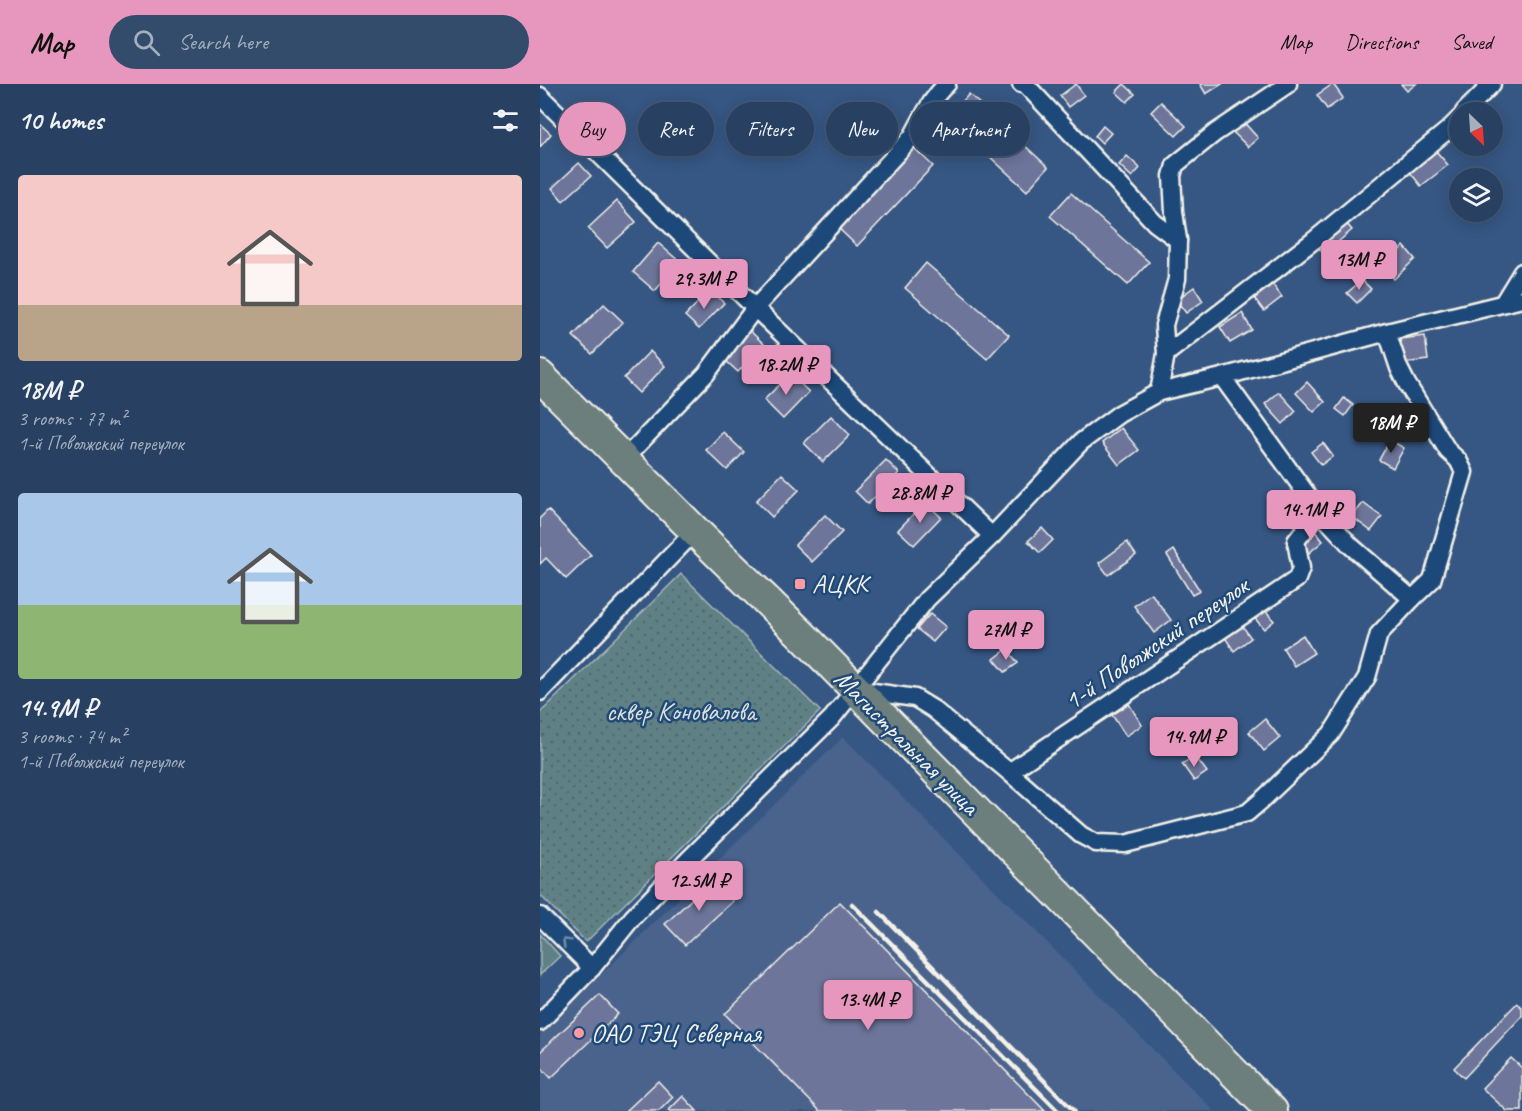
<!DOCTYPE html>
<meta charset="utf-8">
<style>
body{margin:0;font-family:Caveat,sans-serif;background:#344c6c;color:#f1f3f6;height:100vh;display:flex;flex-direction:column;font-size:22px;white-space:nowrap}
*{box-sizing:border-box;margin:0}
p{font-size:20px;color:#a5afbe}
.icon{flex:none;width:33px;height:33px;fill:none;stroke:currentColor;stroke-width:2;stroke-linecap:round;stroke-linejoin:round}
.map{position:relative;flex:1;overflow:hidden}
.drawer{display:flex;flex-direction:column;background:#284163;width:540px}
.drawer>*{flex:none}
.top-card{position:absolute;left:18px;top:18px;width:570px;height:54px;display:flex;gap:12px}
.needle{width:39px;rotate:155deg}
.buttons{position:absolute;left:909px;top:18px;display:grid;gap:12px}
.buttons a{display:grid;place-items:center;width:54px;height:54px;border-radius:50%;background:#284163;box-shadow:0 3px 15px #0003,0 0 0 2px #445a78;font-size:30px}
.price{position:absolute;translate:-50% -51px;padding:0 14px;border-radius:6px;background:#e797bd;color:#111;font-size:20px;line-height:39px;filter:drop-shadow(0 2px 3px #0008)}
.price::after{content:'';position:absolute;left:50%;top:36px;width:18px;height:14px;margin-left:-9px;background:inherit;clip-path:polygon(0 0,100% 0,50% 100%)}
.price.active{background:#222;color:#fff}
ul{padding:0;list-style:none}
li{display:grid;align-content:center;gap:12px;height:318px;padding:0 18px}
li span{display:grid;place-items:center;height:186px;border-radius:6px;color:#555}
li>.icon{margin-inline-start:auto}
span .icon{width:108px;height:108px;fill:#fffc;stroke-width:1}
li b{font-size:26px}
h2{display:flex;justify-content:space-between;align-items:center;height:72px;padding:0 18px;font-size:26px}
.tag{padding:0 21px;border-radius:27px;background:#284163;box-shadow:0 3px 15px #0003,0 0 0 2px #445a78;font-size:21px;line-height:54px}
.tag.active{background:#e797bd;color:#111}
header{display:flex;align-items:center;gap:36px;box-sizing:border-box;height:84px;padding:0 30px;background:#e797bd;color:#111}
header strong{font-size:28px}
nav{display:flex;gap:33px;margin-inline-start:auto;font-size:21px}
.search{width:420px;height:54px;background:#344c6c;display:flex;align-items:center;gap:15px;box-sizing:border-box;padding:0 21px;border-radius:33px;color:#a5afbe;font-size:22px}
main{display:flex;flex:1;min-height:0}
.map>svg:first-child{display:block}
.built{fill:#49638d}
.grass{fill:#5e8185;stroke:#a9b9b6;stroke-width:1.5}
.park{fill:url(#park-dots);stroke:#a9b9b6;stroke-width:1.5}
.building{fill:#6d759b;stroke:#f4f1e8;stroke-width:1.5}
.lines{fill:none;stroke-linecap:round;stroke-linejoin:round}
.street-casing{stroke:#f4f1e8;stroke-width:21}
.highway-casing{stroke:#f4f1e8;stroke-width:34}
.street{stroke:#1f4a7a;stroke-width:16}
.highway{stroke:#6c7f7c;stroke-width:30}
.rail{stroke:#f4f1e8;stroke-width:4.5}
.oneway{stroke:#748da6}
.poi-dot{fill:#ff9aa2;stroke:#1f4a7a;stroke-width:2}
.labels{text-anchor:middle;stroke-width:5;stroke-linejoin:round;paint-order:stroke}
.poi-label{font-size:26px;fill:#f4f1e8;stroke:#1f4a7a;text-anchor:start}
.street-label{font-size:26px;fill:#f4f1e8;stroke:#1f4a7a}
.park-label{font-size:26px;fill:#dee0d9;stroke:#1f4a7a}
</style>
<header>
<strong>Map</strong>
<div class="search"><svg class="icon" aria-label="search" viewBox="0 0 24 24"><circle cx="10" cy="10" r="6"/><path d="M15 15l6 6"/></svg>Search here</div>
<nav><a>Map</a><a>Directions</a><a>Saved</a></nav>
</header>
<main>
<section class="drawer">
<h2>10 homes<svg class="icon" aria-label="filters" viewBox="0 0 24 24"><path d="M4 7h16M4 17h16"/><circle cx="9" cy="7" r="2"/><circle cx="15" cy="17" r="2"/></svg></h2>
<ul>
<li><span style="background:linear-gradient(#f6c9c9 70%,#b9a48a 0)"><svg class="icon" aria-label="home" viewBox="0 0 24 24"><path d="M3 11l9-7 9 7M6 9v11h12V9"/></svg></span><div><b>18M ₽</b><p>3 rooms · 77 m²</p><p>1-й Поволжский переулок</p></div></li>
<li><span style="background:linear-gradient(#a9c7e8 60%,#8fb573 0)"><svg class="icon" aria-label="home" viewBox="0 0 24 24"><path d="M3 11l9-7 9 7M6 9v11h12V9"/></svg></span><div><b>14.9M ₽</b><p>3 rooms · 74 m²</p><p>1-й Поволжский переулок</p></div></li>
</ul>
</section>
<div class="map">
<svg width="982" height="1027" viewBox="0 0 982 1027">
<defs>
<pattern id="park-dots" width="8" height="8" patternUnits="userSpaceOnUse" patternTransform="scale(1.5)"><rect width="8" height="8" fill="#5e8185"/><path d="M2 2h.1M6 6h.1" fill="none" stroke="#556769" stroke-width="1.8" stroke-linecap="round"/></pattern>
</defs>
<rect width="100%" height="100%" fill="#365784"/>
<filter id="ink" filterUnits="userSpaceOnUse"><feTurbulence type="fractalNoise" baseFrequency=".0167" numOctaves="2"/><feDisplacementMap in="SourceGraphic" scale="12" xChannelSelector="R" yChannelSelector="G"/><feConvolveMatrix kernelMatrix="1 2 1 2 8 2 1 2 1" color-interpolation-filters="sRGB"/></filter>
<g filter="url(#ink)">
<!-- built -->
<path class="built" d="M303 653 674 1027H0V951Z"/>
<!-- grass -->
<path class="grass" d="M0 850 20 872 0 891Z"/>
<!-- park -->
<path class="park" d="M141 490 280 627 46 858 0 811V629Z"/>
<!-- building -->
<g class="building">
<path d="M536 0 544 11 528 23 520 12Z"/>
<path d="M584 0 595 10 587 18 576 8Z"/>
<path d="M660 0H682L666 10Z"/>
<path d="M793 0 803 14 787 25 777 11Z"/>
<path d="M861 0H876L867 7Z"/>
<path d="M429 10 508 83 487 107 408 34Z"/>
<path d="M621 18 646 42 636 52 611 28Z"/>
<path d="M700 34 718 54 708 63 689 44Z"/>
<path d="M0 40 11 50 0 63Z"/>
<path d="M563 42 571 49 562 59 555 52Z"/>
<path d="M371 61 393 82 317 162 295 141Z"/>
<path d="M895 66 908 81 881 102 869 87Z"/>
<path d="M587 72 600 84 592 93 579 81Z"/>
<path d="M39 79 51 92 23 117 12 104Z"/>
<path d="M531 109 609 178 588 201 510 132Z"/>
<path d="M77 117 96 138 67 164 48 144Z"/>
<path d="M805 138 812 146 784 170 777 162Z"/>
<path d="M118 159 140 178 115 207 93 188Z"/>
<path d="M864 162 875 175 854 195 842 182Z"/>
<path d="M386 179 469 251 447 275 365 204Z"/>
<path d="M822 196 831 205 817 219 807 209Z"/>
<path d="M730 197 742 213 724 227 712 211Z"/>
<path d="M654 203 663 217 646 229 636 216Z"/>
<path d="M170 206 184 219 159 245 145 232Z"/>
<path d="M64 220 83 238 52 270 33 252Z"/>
<path d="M702 229 712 246 690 259 680 243Z"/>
<path d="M209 246 224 260 198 288 183 274Z"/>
<path d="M885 252 888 276 863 279 860 255Z"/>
<path d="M110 267 125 282 99 309 84 294Z"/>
<path d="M250 290 269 308 243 335 224 316Z"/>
<path d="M767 298 785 318 774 328 756 309Z"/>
<path d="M739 308 756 327 743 340 725 320Z"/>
<path d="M804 314 813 321 805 332 796 325Z"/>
<path d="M291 332 310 351 283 378 264 359Z"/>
<path d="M581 344 599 366 579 381 562 359Z"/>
<path d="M183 348 204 368 187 386 166 366Z"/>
<path d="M850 356 864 364 853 384 839 376Z"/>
<path d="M783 359 793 372 781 381 771 368Z"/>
<path d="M346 376 359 389 328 420 315 407Z"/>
<path d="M242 390 259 406 232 433 216 417Z"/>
<path d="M385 418 401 433 374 461 358 446Z"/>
<path d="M823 419 842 433 831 447 812 433Z"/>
<path d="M8 426 51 471 26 495 6 474 0 480V434Z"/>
<path d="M285 431 302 448 272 478 255 461Z"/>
<path d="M502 444 513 456 500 469 488 457Z"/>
<path d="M773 445 783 457 769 469 759 457Z"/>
<path d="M587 458 596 471 568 491 559 479Z"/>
<path d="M634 466 660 507 652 511 627 471Z"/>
<path d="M611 509 631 536 614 549 594 522Z"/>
<path d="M722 522 734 537 724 545 712 531Z"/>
<path d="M390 530 406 543 393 558 377 545Z"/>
<path d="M462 534 473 546 453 563 442 551Z"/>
<path d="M699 537 711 554 694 567 682 549Z"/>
<path d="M763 551 774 569 754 582 743 564Z"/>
<path d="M467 565 478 579 465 588 454 575Z"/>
<path d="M589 620 602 641 586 652 572 631Z"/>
<path d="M725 635 740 654 724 667 709 648Z"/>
<path d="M655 672 667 688 654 697 642 680Z"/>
<path d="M173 795 193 817 145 861 125 840Z"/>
<path d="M300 818 505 1027H280L185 930Z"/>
<path d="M60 911 78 930 11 994 0 982V968Z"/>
<path d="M977 919 982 924V932L924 994 914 984Z"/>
<path d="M971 974 982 984V1027H967L942 1004Z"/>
<path d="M118 997 133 1013 119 1027H86Z"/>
<path d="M143 1012 157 1027H128Z"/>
</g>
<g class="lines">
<!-- street casing -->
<g class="street-casing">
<g id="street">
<path d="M481 0 486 1 615 139 638 156 637 195 624 241 626 270 619 308"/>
<path d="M0 12 215 224 452 452"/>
<path d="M924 28 952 0"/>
<path d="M638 156 634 128 632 92 635 81 675 49 748 0"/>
<path d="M963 219 982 188"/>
<path d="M847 248 859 284 867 300 908 367 918 376 924 388 892 496 872 515"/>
<path d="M626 270 773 157 909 45 920 34"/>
<path d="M84 375 166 290 215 224 372 53C382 35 391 14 407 0"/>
<path d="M320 606 375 614 393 625 469 688 541 751 556 759 585 760 707 729 721 717 791 650 827 593 839 550 872 515 811 462 779 427 682 293"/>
<path d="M0 608 155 447"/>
<path d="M469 688 757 495 761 484 756 457 779 427"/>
<path d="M0 832 52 884"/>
<path d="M0 938 52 884 93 833 148 776 292 634 387 515 452 452 541 358 579 330 619 308 682 293 847 248 982 215"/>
</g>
</g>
<!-- highway casing -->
<g class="highway-casing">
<path id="highway" d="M0 292 155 447 263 552 732 1027"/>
</g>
<!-- street -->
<use href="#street" class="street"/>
<!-- highway -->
<use href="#highway" class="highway"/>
<!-- rail -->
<g class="rail">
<path d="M312 820 518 1027"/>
<path d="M339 828 534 1027"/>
</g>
</g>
<!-- one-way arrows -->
<defs><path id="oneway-chevron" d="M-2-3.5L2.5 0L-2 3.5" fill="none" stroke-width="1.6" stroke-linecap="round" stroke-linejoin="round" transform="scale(1.5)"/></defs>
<use class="oneway" href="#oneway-chevron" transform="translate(26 858) rotate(-135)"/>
</g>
<!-- markers -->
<g class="poi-dot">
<rect x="254" y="494" width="12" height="12" rx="3"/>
<circle cx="39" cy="949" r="6"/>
</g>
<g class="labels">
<!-- poi labels -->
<g class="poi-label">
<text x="272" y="509">АЦКК</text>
<text x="51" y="958">ОАО ТЭЦ Северная</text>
</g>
<!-- street labels -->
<g class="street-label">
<text transform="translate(616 559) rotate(-34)" y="9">1-й Поволжский переулок</text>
<text transform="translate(367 658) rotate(45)" y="9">Магистральная улица</text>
</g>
<!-- park labels -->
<g class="park-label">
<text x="141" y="636">сквер Коновалова</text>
</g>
</g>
</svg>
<div class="buttons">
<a><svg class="needle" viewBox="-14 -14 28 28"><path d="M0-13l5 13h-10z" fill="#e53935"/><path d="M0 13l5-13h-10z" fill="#a5afbe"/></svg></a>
<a><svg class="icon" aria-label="layers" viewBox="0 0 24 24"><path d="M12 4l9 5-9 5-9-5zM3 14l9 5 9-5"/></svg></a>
</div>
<b class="price" style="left:819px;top:207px">13M ₽</b>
<b class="price" style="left:164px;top:226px">29.3M ₽</b>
<b class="price" style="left:246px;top:312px">18.2M ₽</b>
<b class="price active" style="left:851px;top:370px">18M ₽</b>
<b class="price" style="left:380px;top:440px">28.8M ₽</b>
<b class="price" style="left:771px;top:457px">14.1M ₽</b>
<b class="price" style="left:466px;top:577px">27M ₽</b>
<b class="price" style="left:654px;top:684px">14.9M ₽</b>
<b class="price" style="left:159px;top:828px">12.5M ₽</b>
<b class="price" style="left:328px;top:947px">13.4M ₽</b>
<div class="top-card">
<a class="tag active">Buy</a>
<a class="tag">Rent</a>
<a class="tag">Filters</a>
<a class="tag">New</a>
<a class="tag">Apartment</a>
</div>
</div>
</main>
